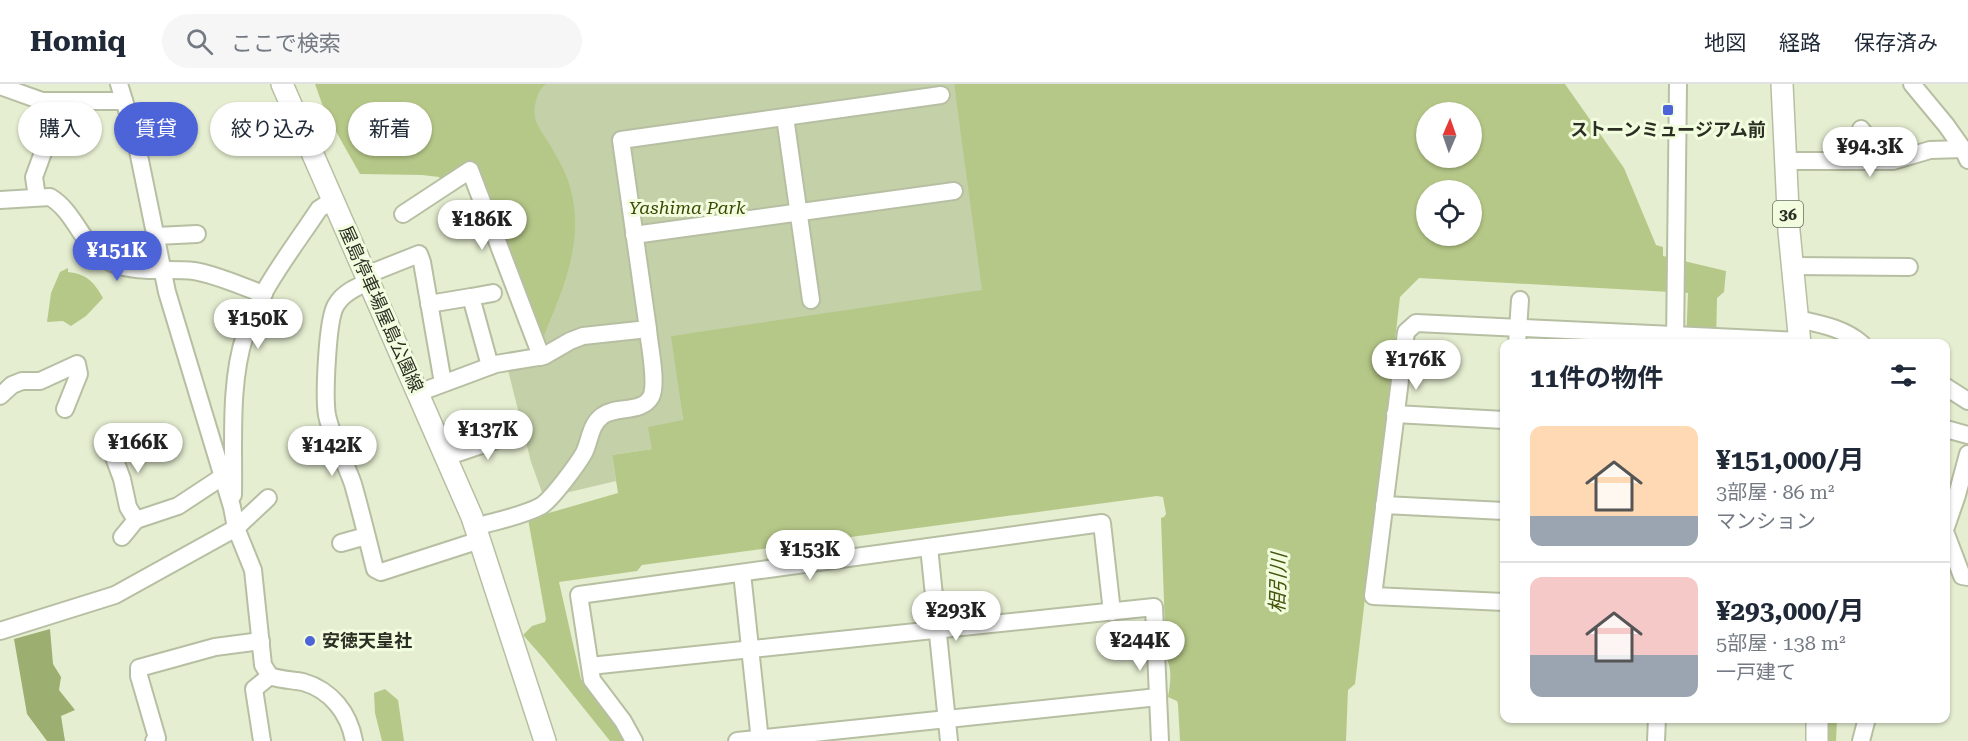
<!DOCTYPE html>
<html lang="ja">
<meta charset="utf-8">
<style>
body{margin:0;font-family:"Roboto Serif","Noto Sans JP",serif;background:#f6f6f7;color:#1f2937;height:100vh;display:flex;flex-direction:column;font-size:22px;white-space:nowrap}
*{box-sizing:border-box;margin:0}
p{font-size:20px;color:#747a83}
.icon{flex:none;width:33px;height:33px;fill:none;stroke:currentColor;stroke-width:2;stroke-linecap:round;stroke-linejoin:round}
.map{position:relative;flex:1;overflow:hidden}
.sheet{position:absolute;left:1500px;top:255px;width:450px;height:384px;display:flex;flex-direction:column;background:#fff;border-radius:12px;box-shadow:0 2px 4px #0004}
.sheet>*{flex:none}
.banner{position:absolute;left:18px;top:18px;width:570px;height:54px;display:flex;gap:12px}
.needle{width:39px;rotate:2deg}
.controls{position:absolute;left:1416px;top:18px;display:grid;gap:12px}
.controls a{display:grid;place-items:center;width:66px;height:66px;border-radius:50%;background:#fff;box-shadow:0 2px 4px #0004;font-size:30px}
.price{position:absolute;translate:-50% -51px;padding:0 14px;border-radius:21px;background:#fff;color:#222;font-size:20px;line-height:39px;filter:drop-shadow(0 2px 3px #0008)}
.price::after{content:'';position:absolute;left:50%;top:36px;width:18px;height:14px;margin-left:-9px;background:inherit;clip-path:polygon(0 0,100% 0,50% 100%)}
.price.on{background:#4d63d8;color:#fff}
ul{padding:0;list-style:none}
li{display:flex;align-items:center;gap:18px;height:150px;padding:0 30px}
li+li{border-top:2px solid #e0e1e3}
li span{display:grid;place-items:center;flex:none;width:168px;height:120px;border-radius:12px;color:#555}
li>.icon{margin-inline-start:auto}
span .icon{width:72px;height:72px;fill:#fffc;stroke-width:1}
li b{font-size:26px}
h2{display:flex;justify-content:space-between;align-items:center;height:72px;padding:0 30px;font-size:26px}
.pill{padding:0 21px;border-radius:27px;background:#fff;box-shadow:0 2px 4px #0004;font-size:21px;line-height:54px}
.pill.on{background:#4d63d8;color:#fff}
header{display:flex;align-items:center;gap:36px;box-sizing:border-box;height:84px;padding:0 30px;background:#fff;border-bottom:2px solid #e0e1e3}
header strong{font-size:28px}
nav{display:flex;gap:33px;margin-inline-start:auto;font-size:21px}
.search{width:420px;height:54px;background:#f6f6f7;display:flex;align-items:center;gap:15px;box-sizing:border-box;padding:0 21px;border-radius:33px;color:#747a83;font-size:22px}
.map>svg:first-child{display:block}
.green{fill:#c4d0a8}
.forest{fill:#9cae70}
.water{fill:#b6c888;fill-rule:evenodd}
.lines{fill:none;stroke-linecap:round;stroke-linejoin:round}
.minor-casing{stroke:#b7bfa3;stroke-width:20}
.major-casing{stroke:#b7bfa3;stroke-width:24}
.minor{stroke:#fff;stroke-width:16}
.major{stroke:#fff;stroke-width:21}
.poi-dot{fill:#4d63d8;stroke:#f2fcde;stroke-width:2}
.labels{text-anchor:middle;stroke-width:6;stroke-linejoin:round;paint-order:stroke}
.shield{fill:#f2fcde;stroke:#676c5b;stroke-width:1.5}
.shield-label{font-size:16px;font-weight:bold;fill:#2b2e23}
.poi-label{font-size:18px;font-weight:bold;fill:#2b2e23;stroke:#f2fcde}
.park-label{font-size:18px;font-style:italic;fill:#3b4900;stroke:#f2fcde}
.street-label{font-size:18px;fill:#2b2e23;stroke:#f2fcde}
.water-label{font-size:20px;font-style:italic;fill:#46550e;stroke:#f2fcde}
</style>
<header>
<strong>Homiq</strong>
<div class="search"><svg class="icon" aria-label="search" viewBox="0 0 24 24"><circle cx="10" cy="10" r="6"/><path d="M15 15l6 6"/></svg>ここで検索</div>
<nav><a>地図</a><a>経路</a><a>保存済み</a></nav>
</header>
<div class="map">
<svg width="1968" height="657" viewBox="0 0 1968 657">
<rect width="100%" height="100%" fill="#e5eed1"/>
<!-- green -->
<path class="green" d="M531 0H954L985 208 672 252 683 337 652 365 612 371 616 397 544 414 531 378 507 282 540 270 523 45Z"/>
<!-- forest -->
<path class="forest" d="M50 545 53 580 61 593 59 606 75 626 61 632 65 657H47L27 630 14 555Z"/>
<!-- water -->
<g class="water">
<path d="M315 0H546C537 6 533 23 535 34 537 42 544 51 548 58 556 71 566 88 570 103 586 159 561 209 541 259L473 82 441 96 439 93 422 91 360 90 325 28Z"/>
<path d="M954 0H1565L1624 84 1656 161 1663 163V172L1726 187 1724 208 1717 214 1716 259H1686L1688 209 1419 194 1400 213 1355 600 1348 606 1346 657H1180L1178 620 1177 617 1168 613C1170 602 1173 584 1166 574L1161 434 1164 433 1166 430 1163 413 1157 412 642 481 637 487 559 498 581 595 626 657H610L545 576 523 551 532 542 545 538 546 535 528 435 618 409 612 371 652 365 648 343 683 336 671 252 982 206ZM1426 28H1472V74H1426ZM1426 106H1472V152H1426Z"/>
<path d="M68 184V188C87 190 94 198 103 214L86 232 71 242 63 237 47 238 51 209 60 188Z"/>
<path d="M385 605 398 616 404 657H382L375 629 374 609Z"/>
<path d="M1826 635H1837L1836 657H1825Z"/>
</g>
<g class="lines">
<!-- minor casing -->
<g class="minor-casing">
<g id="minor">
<path d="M119 0 135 52 167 208 232 423 236 444 253 486 263 581 270 592C281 596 292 596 303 598 331 606 349 629 354 657"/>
<path d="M1912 0 1946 41 1963 65"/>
<path d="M0 2 42 17H124"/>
<path d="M785 33 811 216"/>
<path d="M1861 45 1885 77"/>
<path d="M1786 77H1893L1930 66 1963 65 1968 76"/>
<path d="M37 113 34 93 48 55"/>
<path d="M0 116 50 113C77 129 82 165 112 179 137 190 168 184 194 187 215 190 243 203 264 210"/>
<path d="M403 130 470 86 538 264 540 273"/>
<path d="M634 151 954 107"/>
<path d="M156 152 197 150"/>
<path d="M1792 182 1909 183"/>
<path d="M366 191 419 170 422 178 443 299"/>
<path d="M369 198C356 203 343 209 336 221 327 235 324 313 327 331 332 355 345 377 353 400 361 428 368 457 375 485L381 488 480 456"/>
<path d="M471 213 493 209"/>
<path d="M429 220 471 213 490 282"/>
<path d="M1798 235C1820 240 1844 244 1862 260"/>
<path d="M1517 260 1520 216"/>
<path d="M1675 260 1678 0"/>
<path d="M1946 303 1968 317"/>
<path d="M418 309 496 280 544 272 570 257 583 252 648 245 621 56 941 11"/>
<path d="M0 312 12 301 22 297H40L77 280 79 290 65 325"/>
<path d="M1395 330 1504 336"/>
<path d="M1946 345 1968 351"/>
<path d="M109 360 122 395 128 423 136 436"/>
<path d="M446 373 517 349"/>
<path d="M233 411C234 360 229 299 245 251 258 208 294 163 319 125L333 116"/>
<path d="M1384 421 1504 427"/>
<path d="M475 443C495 437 523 432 541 422 552 415 577 381 584 369 590 357 590 341 602 332 616 321 641 330 651 313 658 299 649 261 648 245"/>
<path d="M1946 443 1957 411 1968 370"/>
<path d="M1946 450 1962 492 1968 493"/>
<path d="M122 453 136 436 178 422 222 393"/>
<path d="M341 459 366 452"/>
<path d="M929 463 949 657"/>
<path d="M742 489 760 657"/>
<path d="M1504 518 1373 512 1406 248 1416 239 1800 257"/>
<path d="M0 547 115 511 236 444 268 414"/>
<path d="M590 582 1154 523 1160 657"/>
<path d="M154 657 157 654 139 592V584L215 563 261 557"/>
<path d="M262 657 254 605 270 592"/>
<path d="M634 657 623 637 592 596 579 511 1102 439 1112 528"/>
<path d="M737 657 1158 613"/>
<path d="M1656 657 1657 634"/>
<path d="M1861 657 1867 634"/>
</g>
</g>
<!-- major casing -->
<g class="major-casing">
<g id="major">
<path d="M282 0 472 433 545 657"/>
<path d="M1782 0 1789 147 1800 260"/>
<path d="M1817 657V634"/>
</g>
</g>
<!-- minor -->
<use href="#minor" class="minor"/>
<!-- major -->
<use href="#major" class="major"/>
</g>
<!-- markers -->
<g class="poi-dot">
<rect x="1662" y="20" width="12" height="12" rx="3"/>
<circle cx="310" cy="557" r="6"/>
</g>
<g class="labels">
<!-- shield labels -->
<rect class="shield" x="1773" y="117" width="30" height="26" rx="4.5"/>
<g class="shield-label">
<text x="1788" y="136">36</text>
</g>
<!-- poi labels -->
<g class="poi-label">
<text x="1668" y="52">ストーンミュージアム前</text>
<text x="322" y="563" text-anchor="start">安徳天皇社</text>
</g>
<!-- park labels -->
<g class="park-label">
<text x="687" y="130">Yashima Park</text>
</g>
<!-- street labels -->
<g class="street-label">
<text transform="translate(381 225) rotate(66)" y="6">屋島停車場屋島公園線</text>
</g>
<!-- water labels -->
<g class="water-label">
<text transform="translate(1278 499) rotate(-88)" y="7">相引川</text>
</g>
</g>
</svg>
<div class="controls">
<a><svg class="needle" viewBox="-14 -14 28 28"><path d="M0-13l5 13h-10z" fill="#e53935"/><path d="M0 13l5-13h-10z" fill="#747a83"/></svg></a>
<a><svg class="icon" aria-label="locate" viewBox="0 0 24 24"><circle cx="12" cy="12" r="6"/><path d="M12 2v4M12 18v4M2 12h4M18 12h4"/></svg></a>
</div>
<b class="price" style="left:1870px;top:94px">¥94.3K</b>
<b class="price" style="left:482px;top:167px">¥186K</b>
<b class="price on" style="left:117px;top:198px">¥151K</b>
<b class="price" style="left:258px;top:266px">¥150K</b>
<b class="price" style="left:1416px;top:307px">¥176K</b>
<b class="price" style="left:488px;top:377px">¥137K</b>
<b class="price" style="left:138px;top:390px">¥166K</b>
<b class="price" style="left:332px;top:393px">¥142K</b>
<b class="price" style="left:810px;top:497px">¥153K</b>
<b class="price" style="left:956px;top:558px">¥293K</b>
<b class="price" style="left:1140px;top:588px">¥244K</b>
<div class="banner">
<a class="pill">購入</a>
<a class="pill on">賃貸</a>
<a class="pill">絞り込み</a>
<a class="pill">新着</a>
</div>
<section class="sheet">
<h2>11件の物件<svg class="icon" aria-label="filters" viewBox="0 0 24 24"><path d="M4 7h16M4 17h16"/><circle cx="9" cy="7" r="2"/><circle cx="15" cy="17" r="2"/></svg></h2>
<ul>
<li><span style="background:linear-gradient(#ffd9b3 75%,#9aa5b1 0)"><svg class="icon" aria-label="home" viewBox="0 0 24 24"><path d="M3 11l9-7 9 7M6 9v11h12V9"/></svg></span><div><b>¥151,000/月</b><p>3部屋 · 86 m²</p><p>マンション</p></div></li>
<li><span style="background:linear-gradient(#f6c9c9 65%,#9aa5b1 0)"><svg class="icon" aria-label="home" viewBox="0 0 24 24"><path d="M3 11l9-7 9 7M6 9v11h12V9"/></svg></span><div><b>¥293,000/月</b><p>5部屋 · 138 m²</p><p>一戸建て</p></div></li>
</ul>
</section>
</div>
